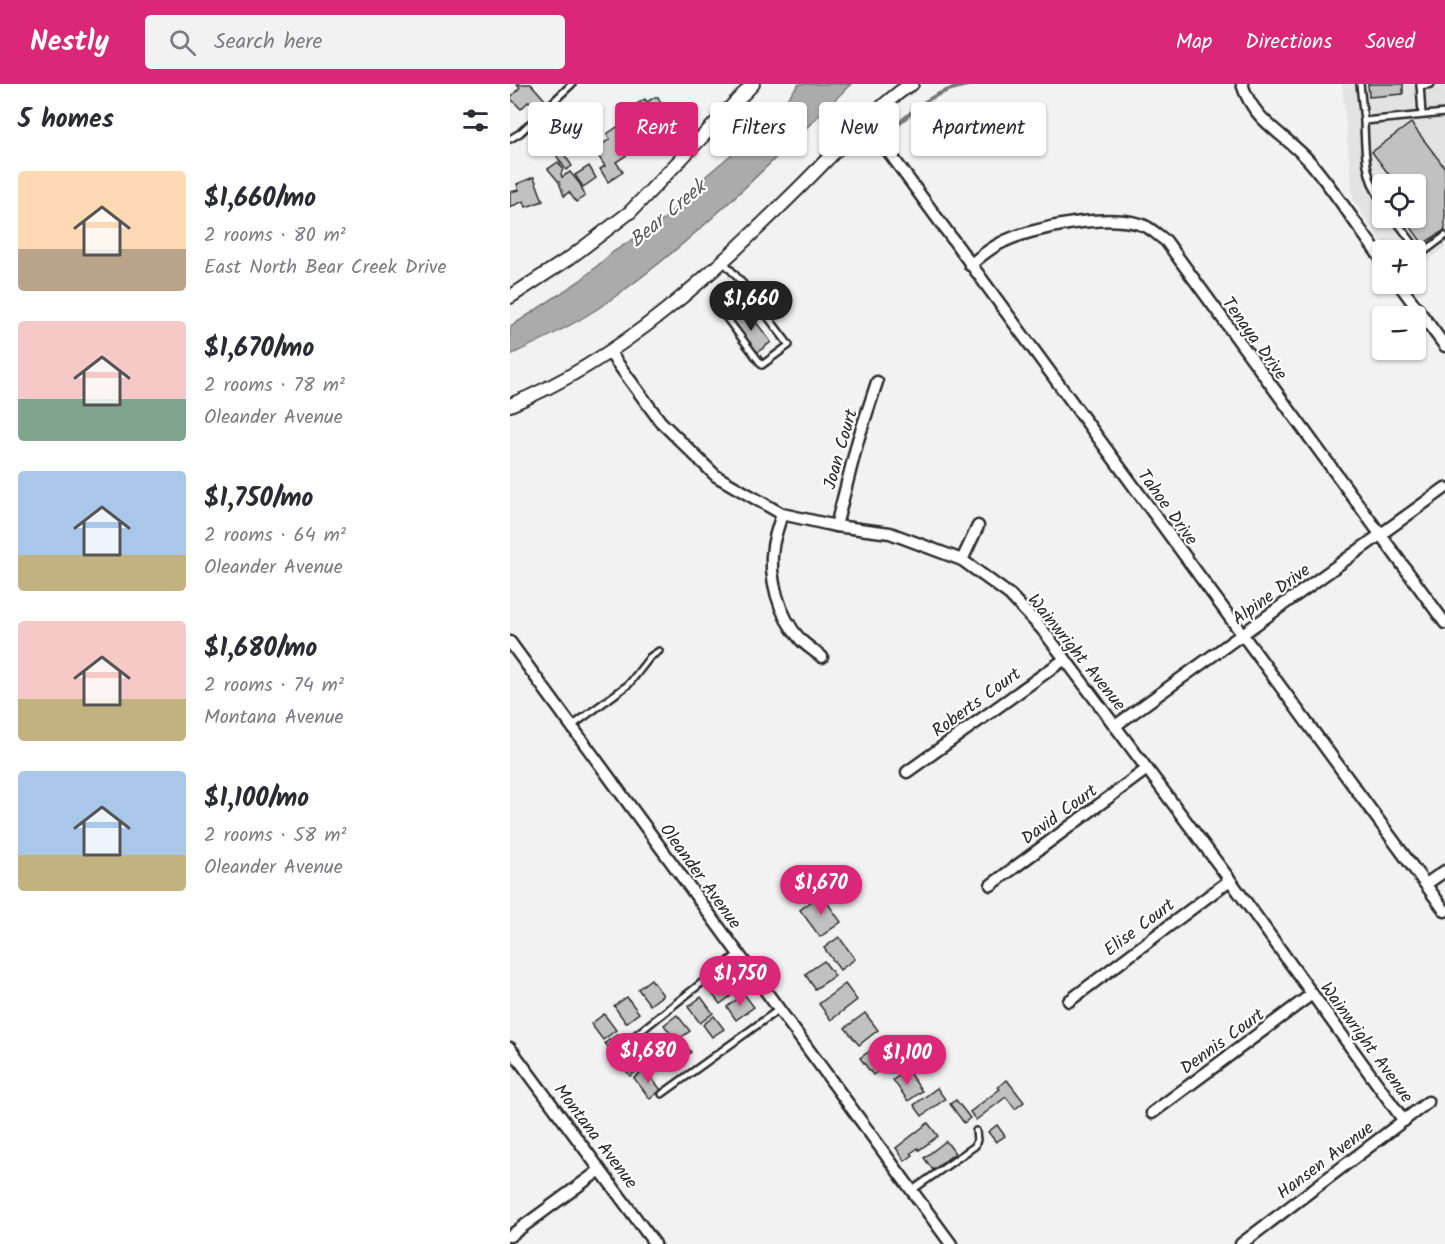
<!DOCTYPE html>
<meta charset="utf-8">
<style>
body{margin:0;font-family:Kalam,sans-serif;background:#f2f2f3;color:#2b2b33;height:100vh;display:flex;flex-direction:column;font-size:22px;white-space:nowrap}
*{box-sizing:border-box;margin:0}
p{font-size:20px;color:#7c7c81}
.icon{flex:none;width:33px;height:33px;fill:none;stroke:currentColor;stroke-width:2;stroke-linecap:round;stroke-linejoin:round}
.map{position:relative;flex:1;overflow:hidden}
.panel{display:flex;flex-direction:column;background:#fff;width:510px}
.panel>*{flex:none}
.hud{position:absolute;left:18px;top:18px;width:570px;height:54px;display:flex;gap:12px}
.tools{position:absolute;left:862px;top:90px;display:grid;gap:12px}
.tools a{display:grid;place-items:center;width:54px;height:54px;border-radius:6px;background:#fff;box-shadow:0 2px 4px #0004;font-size:30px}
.price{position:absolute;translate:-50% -51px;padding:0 14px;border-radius:21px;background:#db2777;color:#fff;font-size:20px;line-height:39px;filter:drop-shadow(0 2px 3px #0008)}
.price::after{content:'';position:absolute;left:50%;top:36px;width:18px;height:14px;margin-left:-9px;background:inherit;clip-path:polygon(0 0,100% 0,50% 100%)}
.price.selected{background:#222;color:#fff}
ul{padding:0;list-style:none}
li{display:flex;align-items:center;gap:18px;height:150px;padding:0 18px}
li span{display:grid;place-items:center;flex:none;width:168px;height:120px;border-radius:6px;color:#555}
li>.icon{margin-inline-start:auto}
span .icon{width:72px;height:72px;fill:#fffc;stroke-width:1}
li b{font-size:26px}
h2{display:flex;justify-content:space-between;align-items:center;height:72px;padding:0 18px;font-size:26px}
.tag{padding:0 21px;border-radius:6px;background:#fff;box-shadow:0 2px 4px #0004;font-size:21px;line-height:54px}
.tag.selected{background:#db2777;color:#fff}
header{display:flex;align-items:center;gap:36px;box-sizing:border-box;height:84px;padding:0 30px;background:#db2777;color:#fff}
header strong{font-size:28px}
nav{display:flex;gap:33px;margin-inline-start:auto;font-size:21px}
.search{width:420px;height:54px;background:#f2f2f3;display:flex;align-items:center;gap:15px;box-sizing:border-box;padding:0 21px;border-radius:6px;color:#7c7c81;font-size:22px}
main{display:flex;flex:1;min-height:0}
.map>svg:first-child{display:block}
.built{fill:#e3e3e3;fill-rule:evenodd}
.water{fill:#ababab;stroke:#787878;stroke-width:1.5}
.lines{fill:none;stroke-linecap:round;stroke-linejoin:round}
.stream{stroke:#787878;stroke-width:4}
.building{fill:#c1c1c1;stroke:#2b2b2b;stroke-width:1.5}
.service-casing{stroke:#2b2b2b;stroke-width:10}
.minor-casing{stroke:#2b2b2b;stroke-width:15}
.tertiary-casing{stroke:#2b2b2b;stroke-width:16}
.service{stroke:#fff;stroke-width:5}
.minor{stroke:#fff;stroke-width:10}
.tertiary{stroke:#fff;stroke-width:12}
.labels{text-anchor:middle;stroke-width:4.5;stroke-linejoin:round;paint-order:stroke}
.street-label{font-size:18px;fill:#2b2b2b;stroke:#fff}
.water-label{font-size:20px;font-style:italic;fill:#585858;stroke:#fff}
</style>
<header>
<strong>Nestly</strong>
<div class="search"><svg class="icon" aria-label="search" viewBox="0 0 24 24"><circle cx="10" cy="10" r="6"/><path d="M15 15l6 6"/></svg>Search here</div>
<nav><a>Map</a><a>Directions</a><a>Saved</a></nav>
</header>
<main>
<section class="panel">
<h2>5 homes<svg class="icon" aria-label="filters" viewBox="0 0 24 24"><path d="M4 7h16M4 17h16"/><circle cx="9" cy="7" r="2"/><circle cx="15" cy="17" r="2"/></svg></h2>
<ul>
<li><span style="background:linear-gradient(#ffd9b3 65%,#b9a48a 0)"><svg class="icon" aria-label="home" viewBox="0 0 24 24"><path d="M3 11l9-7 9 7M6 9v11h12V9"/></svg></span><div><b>$1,660/mo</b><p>2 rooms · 80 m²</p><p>East North Bear Creek Drive</p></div></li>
<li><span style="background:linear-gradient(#f6c9c9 65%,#7fa58c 0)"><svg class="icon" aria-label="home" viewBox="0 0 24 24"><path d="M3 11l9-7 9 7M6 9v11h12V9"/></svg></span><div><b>$1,670/mo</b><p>2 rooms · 78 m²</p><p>Oleander Avenue</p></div></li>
<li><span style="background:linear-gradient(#a9c7e8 70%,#c2b280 0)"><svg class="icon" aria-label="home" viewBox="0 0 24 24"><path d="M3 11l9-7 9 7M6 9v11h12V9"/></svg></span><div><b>$1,750/mo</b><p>2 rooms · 64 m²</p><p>Oleander Avenue</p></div></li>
<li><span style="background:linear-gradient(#f6c9c9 65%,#c2b280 0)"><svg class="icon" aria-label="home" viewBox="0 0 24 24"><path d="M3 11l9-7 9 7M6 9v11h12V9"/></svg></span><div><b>$1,680/mo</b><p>2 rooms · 74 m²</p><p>Montana Avenue</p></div></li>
<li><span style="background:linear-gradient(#a9c7e8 70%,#c2b280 0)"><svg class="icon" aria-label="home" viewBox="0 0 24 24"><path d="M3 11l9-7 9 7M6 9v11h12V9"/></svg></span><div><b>$1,100/mo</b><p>2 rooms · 58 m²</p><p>Oleander Avenue</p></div></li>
</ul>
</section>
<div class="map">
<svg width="935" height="1160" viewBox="0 0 935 1160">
<rect width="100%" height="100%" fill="#f2f2f2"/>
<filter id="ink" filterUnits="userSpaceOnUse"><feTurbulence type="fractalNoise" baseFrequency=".0167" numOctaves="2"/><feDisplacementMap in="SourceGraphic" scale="12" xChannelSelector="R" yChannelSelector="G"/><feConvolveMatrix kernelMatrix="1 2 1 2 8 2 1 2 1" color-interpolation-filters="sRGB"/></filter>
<g filter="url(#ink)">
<!-- built -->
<path class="built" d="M832 0H935V163L906 186V166H877L843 116ZM873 100H906V134H873Z"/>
<!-- water -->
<path class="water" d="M289 0H341C263 76 186 157 96 219 66 240 33 256 0 271V243L71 196 103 168 152 137 197 91 254 43Z"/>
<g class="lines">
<!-- stream -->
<path class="stream" d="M378 49C407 23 423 6 463 0"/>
</g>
<!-- building -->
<g class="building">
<path d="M7 0H21L36 17 31 21 29 19 25 23 19 17 11 25 0 14 10 3Z"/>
<path d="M858 0H893V10L859 13Z"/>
<path d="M145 13H148L156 29 141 40 144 44 150 40 151 42 128 55 112 29 135 15 137 18Z"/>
<path d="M901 39 935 84V146L913 160 895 135 906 134V100H886L862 68Z"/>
<path d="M107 43 123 67 106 78 113 88 98 98 90 85 95 82 84 66 100 55 97 50Z"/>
<path d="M52 67 62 82 56 86 46 71Z"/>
<path d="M48 78 53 85 51 90 52 93 60 88 70 100 75 112 66 118 59 108 54 112 49 98 38 85Z"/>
<path d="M79 82 86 94 73 103 65 91Z"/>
<path d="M24 93 33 117 16 123 14 117 0 123V108L9 106 7 100Z"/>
<path d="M237 226 261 258 245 270 221 237Z"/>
<path d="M311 810 331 838 310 853 290 826Z"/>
<path d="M329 853 345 875 330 886 314 864Z"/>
<path d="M314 877 325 892 305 905 295 890Z"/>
<path d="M141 895 153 911 140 921 128 905Z"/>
<path d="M216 895 226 908 210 920 200 907Z"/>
<path d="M335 900 347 916 321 936 309 920Z"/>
<path d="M234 910 244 923 226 936 217 923Z"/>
<path d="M117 913 129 929 116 939 104 922Z"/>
<path d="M191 913 203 929 190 939 178 923Z"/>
<path d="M355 929 368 946 349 961 335 944Z"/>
<path d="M94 930 106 946 93 956 81 940Z"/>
<path d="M167 931 180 947 166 957 154 941Z"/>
<path d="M204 932 214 945 202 953 193 941Z"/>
<path d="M144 948 156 964 143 974 131 958Z"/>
<path d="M108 950 118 963 105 973 95 959Z"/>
<path d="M173 958 181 968 161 983 153 973Z"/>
<path d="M364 964 377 981 363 991 350 974Z"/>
<path d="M121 967 133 983 120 992 108 976Z"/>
<path d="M135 986 151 1006 140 1015 124 994Z"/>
<path d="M397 986 412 1007 398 1017 383 996Z"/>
<path d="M497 996 514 1018 505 1025 496 1013 466 1036 460 1028 490 1005 488 1003Z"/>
<path d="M427 1004 435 1015 412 1032 404 1021Z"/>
<path d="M446 1016 460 1034 454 1039 440 1020Z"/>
<path d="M418 1039 428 1052 409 1066 408 1064 401 1069 403 1071 395 1077 386 1064Z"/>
<path d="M487 1041 495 1052 486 1058 478 1048Z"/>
<path d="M436 1057 445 1069 423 1086 414 1074Z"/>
</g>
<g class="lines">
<!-- service casing -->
<g class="service-casing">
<g id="service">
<path d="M850 0 854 37"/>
<path d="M910 0 912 31"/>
<path d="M910 2 921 0"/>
<path d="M0 55 10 49 62 0"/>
<path d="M873 119C854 94 855 67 854 37L935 29"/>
<path d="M884 134 911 170 935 152"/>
<path d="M213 177 234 201 279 261 252 281 215 232 242 212"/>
<path d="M62 642 119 600 140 573 149 567"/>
<path d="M122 954 228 870"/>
<path d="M152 1010 268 926"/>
<path d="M401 1107 465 1062 467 1056 466 1047"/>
</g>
</g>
<!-- minor casing -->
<g class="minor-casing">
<g id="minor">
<path d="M732 0C744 39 776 50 801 79 827 110 849 145 873 177"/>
<path d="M356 37 935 827"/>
<path d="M460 181C470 173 480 164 491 159 521 143 607 127 637 143 644 147 650 153 656 157L935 539"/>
<path d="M889 200 935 262"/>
<path d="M100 269 150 337 206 392 272 430 326 442 380 449 452 476 500 511 531 544 555 575 720 796 894 1037"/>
<path d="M272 430C269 440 265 451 263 462 258 493 269 532 290 555 296 562 305 567 312 573"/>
<path d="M326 442 348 356 367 298"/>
<path d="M452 476 468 442"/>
<path d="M0 558 441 1160"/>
<path d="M605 642 935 404"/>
<path d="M397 688 555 575"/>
<path d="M916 800 935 787"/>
<path d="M481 801 637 685"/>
<path d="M559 917 720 796"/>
<path d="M0 964 145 1160"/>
<path d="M642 1029 802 910"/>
<path d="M0 1152 90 1086"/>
<path d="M731 1160 918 1018"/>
</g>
</g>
<!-- tertiary casing -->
<g class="tertiary-casing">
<g id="tertiary">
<path d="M0 213 61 173 120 128 243 0"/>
<path d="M0 321C113 275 203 189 289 104 314 79 339 52 366 28 378 18 388 7 402 0"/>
</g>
</g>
<!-- service -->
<use href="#service" class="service"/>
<!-- minor -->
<use href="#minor" class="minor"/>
<!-- tertiary -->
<use href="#tertiary" class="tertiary"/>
</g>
</g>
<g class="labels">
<!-- street labels -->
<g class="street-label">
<text transform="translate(745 254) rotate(54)" y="6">Tenaya Drive</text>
<text transform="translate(330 365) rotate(-74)" y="6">Joan Court</text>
<text transform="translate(658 423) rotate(54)" y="6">Tahoe Drive</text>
<text transform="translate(761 510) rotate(-36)" y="6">Alpine Drive</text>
<text transform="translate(567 568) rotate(51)" y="6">Wainwright Avenue</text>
<text transform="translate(466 618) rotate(-36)" y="6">Roberts Court</text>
<text transform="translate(549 730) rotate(-36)" y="6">David Court</text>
<text transform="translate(191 792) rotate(54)" y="6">Oleander Avenue</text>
<text transform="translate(629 843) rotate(-37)" y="6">Elise Court</text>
<text transform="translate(712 957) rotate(-36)" y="6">Dennis Court</text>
<text transform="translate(857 958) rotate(54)" y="6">Wainwright Avenue</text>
<text transform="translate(86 1052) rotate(53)" y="6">Montana Avenue</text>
<text transform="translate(815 1076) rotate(-37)" y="6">Hansen Avenue</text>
</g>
<!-- water labels -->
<g class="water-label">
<text transform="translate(157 129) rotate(-40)" y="7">Bear Creek</text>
</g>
</g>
</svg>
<div class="tools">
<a><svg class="icon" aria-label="locate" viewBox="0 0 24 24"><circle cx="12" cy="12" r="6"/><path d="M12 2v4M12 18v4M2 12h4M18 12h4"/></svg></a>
<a>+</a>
<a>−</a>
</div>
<b class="price selected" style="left:241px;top:248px">$1,660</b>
<b class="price" style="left:311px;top:832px">$1,670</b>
<b class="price" style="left:230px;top:923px">$1,750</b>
<b class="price" style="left:138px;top:1000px">$1,680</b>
<b class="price" style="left:397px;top:1002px">$1,100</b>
<div class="hud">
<a class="tag">Buy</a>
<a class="tag selected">Rent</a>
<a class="tag">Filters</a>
<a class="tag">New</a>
<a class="tag">Apartment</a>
</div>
</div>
</main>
